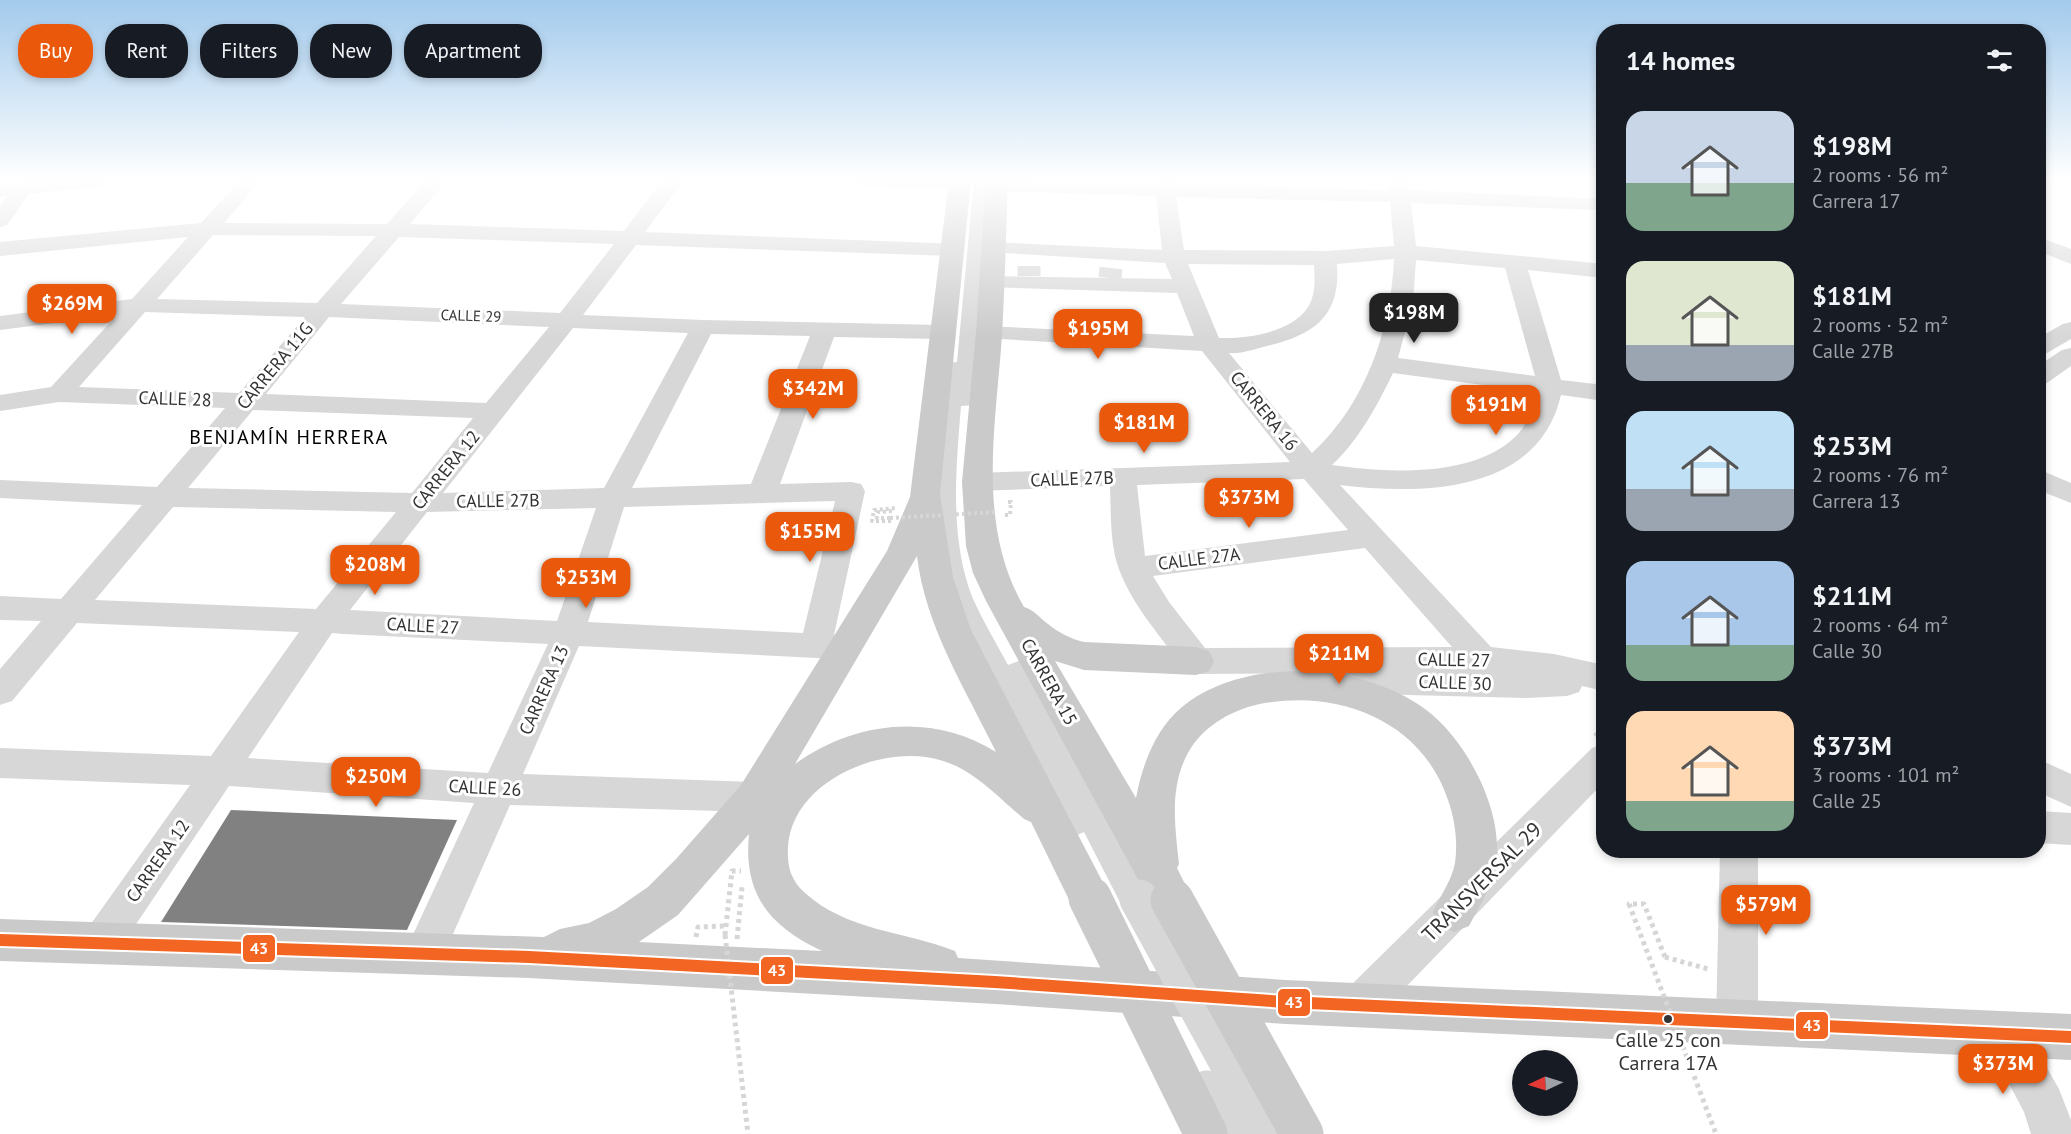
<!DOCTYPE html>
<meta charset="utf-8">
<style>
body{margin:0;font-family:"PT Sans",sans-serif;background:#20242c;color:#f1f3f6;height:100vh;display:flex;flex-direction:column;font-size:22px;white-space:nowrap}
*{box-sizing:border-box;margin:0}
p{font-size:20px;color:#9ea1a6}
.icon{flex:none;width:33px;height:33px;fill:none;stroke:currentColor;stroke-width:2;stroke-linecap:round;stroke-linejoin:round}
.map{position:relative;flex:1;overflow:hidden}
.drawer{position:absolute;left:1596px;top:24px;width:450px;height:834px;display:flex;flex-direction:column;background:#171b24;border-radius:24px;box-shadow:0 3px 9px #0003}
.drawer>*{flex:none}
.banner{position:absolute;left:18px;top:24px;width:570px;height:54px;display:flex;gap:12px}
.needle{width:39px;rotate:266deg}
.buttons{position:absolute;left:1512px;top:1050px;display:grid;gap:12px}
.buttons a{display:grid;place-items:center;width:66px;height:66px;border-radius:50%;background:#171b24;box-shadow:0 3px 9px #0003;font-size:30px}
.price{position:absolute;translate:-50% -51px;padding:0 14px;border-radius:12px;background:#ea580c;color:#fff;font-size:20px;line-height:39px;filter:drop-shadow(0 2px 3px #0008)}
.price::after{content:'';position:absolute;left:50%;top:36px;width:18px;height:14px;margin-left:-9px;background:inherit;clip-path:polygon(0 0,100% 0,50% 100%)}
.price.active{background:#222;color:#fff}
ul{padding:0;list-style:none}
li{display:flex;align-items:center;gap:18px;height:150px;padding:0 30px}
li span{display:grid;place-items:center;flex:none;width:168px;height:120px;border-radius:18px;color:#555}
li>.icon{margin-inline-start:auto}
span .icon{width:72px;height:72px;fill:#fffc;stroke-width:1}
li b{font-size:26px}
h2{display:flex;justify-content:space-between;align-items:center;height:72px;padding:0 30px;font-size:26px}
.chip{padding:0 21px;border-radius:24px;background:#171b24;box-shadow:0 3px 9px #0003;font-size:21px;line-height:54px}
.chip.active{background:#ea580c;color:#fff}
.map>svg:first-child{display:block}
.building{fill:#818181}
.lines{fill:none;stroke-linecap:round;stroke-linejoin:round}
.minor-tunnel{stroke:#d6d6d6;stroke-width:23;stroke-dasharray:23 11;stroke-linecap:butt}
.path-far1{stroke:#d6d6d6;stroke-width:4;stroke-dasharray:3 3;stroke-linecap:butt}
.path{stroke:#d6d6d6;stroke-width:5;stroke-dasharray:4 4;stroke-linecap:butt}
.minor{fill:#d7d7d7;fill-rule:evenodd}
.major{fill:#cacaca;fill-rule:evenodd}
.path-bridge-far1{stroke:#d6d6d6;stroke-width:4;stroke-dasharray:3 3;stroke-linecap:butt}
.path-bridge{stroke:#d6d6d6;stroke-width:5;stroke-dasharray:4 4;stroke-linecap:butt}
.minor-bridge{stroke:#d7d7d7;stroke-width:39}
.major-bridge{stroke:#cacaca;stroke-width:43}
.bus-1-casing{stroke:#fff;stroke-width:16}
.bus-1{stroke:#f26522;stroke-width:12}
.bus-dot{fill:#333;stroke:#fff;stroke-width:2}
.labels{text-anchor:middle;stroke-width:6;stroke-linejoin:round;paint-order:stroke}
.far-street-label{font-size:15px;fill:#333;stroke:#fff}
.street-label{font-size:18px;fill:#333;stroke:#fff}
.neighbourhood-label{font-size:20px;letter-spacing:1.5px;fill:#000;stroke:#fff}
.near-bus-label{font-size:20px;fill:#333;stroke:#fff}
.near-street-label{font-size:21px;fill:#333;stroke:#fff}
.line-badge{stroke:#fff;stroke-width:2}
.badge-label{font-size:16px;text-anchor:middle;font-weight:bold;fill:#fff}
</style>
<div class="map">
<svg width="2071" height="1134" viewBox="0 0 2071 1134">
<rect width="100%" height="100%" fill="#fff"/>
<!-- building -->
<path class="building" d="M231 810 457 820 407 930 161 922Z"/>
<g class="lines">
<!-- minor-tunnel -->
<g class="minor-tunnel">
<path d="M1029 266V276"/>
<path d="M1110 278 1111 268"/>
</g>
<!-- path-far1 -->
<g class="path-far1">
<path d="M1005 515H1010L1011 502H1006"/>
<path d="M890 518H877L878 512 893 511"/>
<path d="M891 521H872L874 510 896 508"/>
<path d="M1602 730 1604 728"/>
</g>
<!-- path -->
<g class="path">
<path d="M1595 736 1604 728"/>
<path d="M725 935 732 871H741"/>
<path d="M696 937 698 927 726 926"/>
<path d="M737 939 742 887"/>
<path d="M1665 957 1708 969"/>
</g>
<!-- minor -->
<g class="minor">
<path d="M19 180H110L107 184 100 186 29 194 7 225 0 227V206L7 196 0 197V185L17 183Z"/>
<path d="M240 180H261L224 223 387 224 426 180H447L410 224 624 231 663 180H684L645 232 960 244 963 249 960 254 952 256 636 245 583 315 703 320 942 325 950 327 954 332 950 337 942 339 834 337 780 484 851 482 861 484 865 491 834 635 848 638 853 647 848 656 837 659 579 646 523 774 755 782 768 786 773 797 768 808 755 812 510 805 438 968 424 973 410 968 404 954 474 803 229 786 116 954 102 960 88 954 82 941 88 928 190 785 0 778V748L211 756 299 632 77 623 12 701 0 705V669L41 621 0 620V596L61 599 142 505 0 498V480L157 487 225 408 59 402 0 411V395L51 387 117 315 0 330V316L132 299 188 237 0 256V242L201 223ZM213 235 376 236 317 303 157 299ZM399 237 614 244 560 313 341 304ZM145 312 305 317 239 393 79 387ZM329 317 549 327 486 403 266 394ZM573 328 688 333 604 488 443 493ZM711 334 810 336 751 484 632 488ZM253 410 473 418 412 493 188 488ZM835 501 803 633 588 622 624 507ZM173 507 396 512 316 609 95 600ZM596 508 557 621 350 610 427 512ZM332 633 344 634 548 644 488 773 248 758Z"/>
<path d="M855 180H968L970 183 967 187 960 189 865 186 858 184Z"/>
<path d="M974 180 1154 184V180H1174L1175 184 1389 190 1388 180H1408L1409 190 1604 199V209L1600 210 1411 203 1416 246 1604 264V278L1528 270 1561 380 1604 385V401L1561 395C1538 494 1422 495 1340 485L1491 647 1554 654 1604 665V691L1582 686 1579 692 1567 696 1526 698 1369 694 1327 697 1315 693 1310 684 1315 675 1322 673 1196 674 1185 670C1160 635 1125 598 1115 556 1110 533 1111 509 1110 486L977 491 967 489 963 482 967 475 977 473 1290 462 1202 351 983 338 979 399 975 405 961 406C956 469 949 539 973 599 983 621 996 643 1008 665L1019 661 1031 665 1153 886 1158 899 1153 912 1139 917 1125 912 1084 832 1071 838 1058 833 943 599C920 522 931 446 940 368L943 363 957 362ZM993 191 1156 196 1162 250 990 242ZM1176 197 1390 202 1394 246 1325 251 1184 250ZM989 252 1165 263 1172 279 987 276ZM1394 259C1391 330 1365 405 1312 453L1229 353C1242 354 1255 349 1267 346 1314 335 1341 316 1337 264ZM1416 260 1505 268 1535 376 1398 358 1413 302ZM1188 264 1314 265C1315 280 1316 297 1306 310 1288 333 1246 339 1219 338ZM987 287 1177 293 1194 336 984 326ZM1393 373 1536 392C1532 408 1527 426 1515 437 1472 478 1387 473 1332 465 1359 440 1377 406 1393 373ZM1304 479 1348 530 1145 556 1137 485ZM1365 548 1452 647 1205 648 1169 602 1153 576Z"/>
<path d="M2038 237 2071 249V264L2038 251Z"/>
<path d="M2071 322V339L2047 353 2038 355V338L2063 324Z"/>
<path d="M2071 348V366L2047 383 2038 385V366L2062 350Z"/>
<path d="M2038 469 2071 483V503L2038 490Z"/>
<path d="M1604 744V782L1375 1019 1360 1025 1345 1019 1339 1005 1345 991 1592 748Z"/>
<path d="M2038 759 2071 774V807L2038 792Z"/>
<path d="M2038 811 2071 813V845L2038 843Z"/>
<path d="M1720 850H1758V1022L1752 1037 1737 1043 1722 1037 1716 1022Z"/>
<path d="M2004 1013 2019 1019 2059 1089 2071 1120V1134H2031L2024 1112 1983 1034 1989 1019Z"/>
</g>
<!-- major -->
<g class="major">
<path d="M949 180H971L940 495 953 577 971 630 1111 898 1105 912 1090 918 1075 912 1031 822 1024 819C1000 799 974 770 943 761 885 742 792 780 788 847 787 865 790 879 804 892 846 931 904 931 955 951L958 958 1286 980 2071 1014V1060L1286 1024 995 1004 529 978 0 961V919L544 937 560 929 589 923 616 909 648 887 676 859 741 785 887 551 910 497ZM917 556C925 626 966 690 996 752 933 712 854 721 795 764ZM749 834C743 894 769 926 822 951L639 942 678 915Z"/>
<path d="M986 180H1008C1006 232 1005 284 1002 335 996 425 976 525 1024 607 1034 610 1040 618 1048 624 1059 633 1071 639 1084 642L1196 647 1209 651 1214 661 1209 671 1196 675 1084 670 1055 661 1136 798C1142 766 1155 729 1182 707 1244 656 1362 662 1425 709 1450 728 1467 753 1480 780 1492 806 1500 835 1496 864 1493 886 1479 906 1469 926L1454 932 1439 926 1433 912C1440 896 1452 880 1455 863 1458 842 1455 820 1448 800 1422 722 1342 690 1265 703 1235 708 1203 725 1188 753 1169 787 1175 827 1179 864L1177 868 1193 900 1187 914 1172 920 1157 914 986 601 973 573 966 546 962 482 976 332Z"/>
</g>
<!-- path-bridge-far1 -->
<path class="path-bridge-far1" d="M890 518 998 512"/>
<!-- path-bridge -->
<g class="path-bridge">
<path d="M725 935 748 1134"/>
<path d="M1665 957 1644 904H1629L1716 1134"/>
</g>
<!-- minor-bridge -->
<g class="minor-bridge">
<path d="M1139 899 1268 1134"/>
<path d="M1207 1090 1230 1134"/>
</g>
<!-- major-bridge -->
<g class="major-bridge">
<path d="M1090 898 1206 1134"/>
<path d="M1172 900 1302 1134"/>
</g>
<!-- bus-1 casing -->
<g class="bus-1-casing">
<path id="bus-1" d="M0 940 529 957 995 982 1286 1002 2071 1037"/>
</g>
<!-- bus-1 -->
<use href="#bus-1" class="bus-1"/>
</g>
<!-- sky -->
<linearGradient id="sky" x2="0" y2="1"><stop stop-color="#a3caec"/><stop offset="0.53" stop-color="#fff"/><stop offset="1" stop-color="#fff" stop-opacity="0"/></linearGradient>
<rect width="2071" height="339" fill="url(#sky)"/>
<!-- markers -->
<circle class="bus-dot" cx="1668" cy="1019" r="5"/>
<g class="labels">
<!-- far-street labels -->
<g class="far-street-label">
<text transform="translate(471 316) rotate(2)" y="5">CALLE 29</text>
</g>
<!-- street labels -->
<g class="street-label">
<text transform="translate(275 366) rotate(-50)" y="6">CARRERA 11G</text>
<text transform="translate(175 399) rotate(2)" y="6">CALLE 28</text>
<text transform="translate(1264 411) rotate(51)" y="6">CARRERA 16</text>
<text transform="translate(446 470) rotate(-51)" y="6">CARRERA 12</text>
<text transform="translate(1072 479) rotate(-2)" y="6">CALLE 27B</text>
<text transform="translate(498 501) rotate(-1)" y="6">CALLE 27B</text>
<text transform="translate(1199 559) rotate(-7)" y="6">CALLE 27A</text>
<text transform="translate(423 626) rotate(3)" y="6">CALLE 27</text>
<text transform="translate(1454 660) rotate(1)" y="6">CALLE 27</text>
<text transform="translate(1049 682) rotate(61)" y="6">CARRERA 15</text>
<text transform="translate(1455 683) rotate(2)" y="6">CALLE 30</text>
<text transform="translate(544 690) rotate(-66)" y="6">CARRERA 13</text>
<text transform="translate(485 788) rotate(3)" y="6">CALLE 26</text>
<text transform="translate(158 861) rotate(-55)" y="6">CARRERA 12</text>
</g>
<!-- neighbourhood labels -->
<g class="neighbourhood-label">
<text x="289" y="444">BENJAMÍN HERRERA</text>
</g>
<!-- near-bus labels -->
<g class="near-bus-label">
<text x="1668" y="1047">Calle 25 con<tspan x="1668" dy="23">Carrera 17A</tspan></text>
</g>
<!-- near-street labels -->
<g class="near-street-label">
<text transform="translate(1482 882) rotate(-45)" y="7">TRANSVERSAL 29</text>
</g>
</g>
<g class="line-badge">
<rect x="242" y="934" width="34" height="29" rx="6" fill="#f26522"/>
<rect x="760" y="956" width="34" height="29" rx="6" fill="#f26522"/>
<rect x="1277" y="988" width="34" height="29" rx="6" fill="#f26522"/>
<rect x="1795" y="1011" width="34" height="29" rx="6" fill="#f26522"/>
</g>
<g class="badge-label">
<text x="259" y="954">43</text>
<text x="777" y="976">43</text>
<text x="1294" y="1008">43</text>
<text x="1812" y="1031">43</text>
</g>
</svg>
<div class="buttons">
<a><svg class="needle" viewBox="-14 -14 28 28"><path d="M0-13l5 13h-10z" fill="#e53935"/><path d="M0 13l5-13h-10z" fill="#9ea1a6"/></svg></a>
</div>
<b class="price" style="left:72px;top:335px">$269M</b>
<b class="price active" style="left:1414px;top:344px">$198M</b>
<b class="price" style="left:1098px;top:360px">$195M</b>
<b class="price" style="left:813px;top:420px">$342M</b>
<b class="price" style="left:1496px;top:436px">$191M</b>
<b class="price" style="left:1144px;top:454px">$181M</b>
<b class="price" style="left:1249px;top:529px">$373M</b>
<b class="price" style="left:810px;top:563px">$155M</b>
<b class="price" style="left:375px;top:596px">$208M</b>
<b class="price" style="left:586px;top:609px">$253M</b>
<b class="price" style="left:1339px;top:685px">$211M</b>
<b class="price" style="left:376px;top:808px">$250M</b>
<b class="price" style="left:1766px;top:936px">$579M</b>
<b class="price" style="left:2003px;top:1095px">$373M</b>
<div class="banner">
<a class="chip active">Buy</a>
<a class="chip">Rent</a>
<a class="chip">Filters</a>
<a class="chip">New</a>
<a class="chip">Apartment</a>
</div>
<section class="drawer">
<h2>14 homes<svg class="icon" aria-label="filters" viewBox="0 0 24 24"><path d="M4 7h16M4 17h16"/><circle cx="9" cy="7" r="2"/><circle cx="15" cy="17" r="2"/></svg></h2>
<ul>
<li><span style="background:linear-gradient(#c9d6e8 60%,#7fa58c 0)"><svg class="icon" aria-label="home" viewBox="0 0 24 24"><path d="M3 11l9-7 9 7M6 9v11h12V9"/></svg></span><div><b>$198M</b><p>2 rooms · 56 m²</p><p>Carrera 17</p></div></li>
<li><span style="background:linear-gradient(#dfe7d0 70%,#9aa5b1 0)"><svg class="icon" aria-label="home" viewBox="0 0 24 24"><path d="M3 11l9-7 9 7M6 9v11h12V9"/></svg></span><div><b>$181M</b><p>2 rooms · 52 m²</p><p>Calle 27B</p></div></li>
<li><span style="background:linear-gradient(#bfe0f5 65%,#9aa5b1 0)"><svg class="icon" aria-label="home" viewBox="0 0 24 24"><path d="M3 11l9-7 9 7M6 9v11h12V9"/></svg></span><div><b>$253M</b><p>2 rooms · 76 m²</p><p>Carrera 13</p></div></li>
<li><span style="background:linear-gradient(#a9c7e8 70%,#7fa58c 0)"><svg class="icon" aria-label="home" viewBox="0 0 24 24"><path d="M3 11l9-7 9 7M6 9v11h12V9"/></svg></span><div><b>$211M</b><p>2 rooms · 64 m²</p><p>Calle 30</p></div></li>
<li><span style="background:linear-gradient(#ffd9b3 75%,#7fa58c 0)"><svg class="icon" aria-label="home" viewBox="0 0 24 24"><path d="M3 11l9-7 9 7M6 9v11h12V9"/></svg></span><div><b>$373M</b><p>3 rooms · 101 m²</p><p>Calle 25</p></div></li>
</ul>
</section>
</div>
